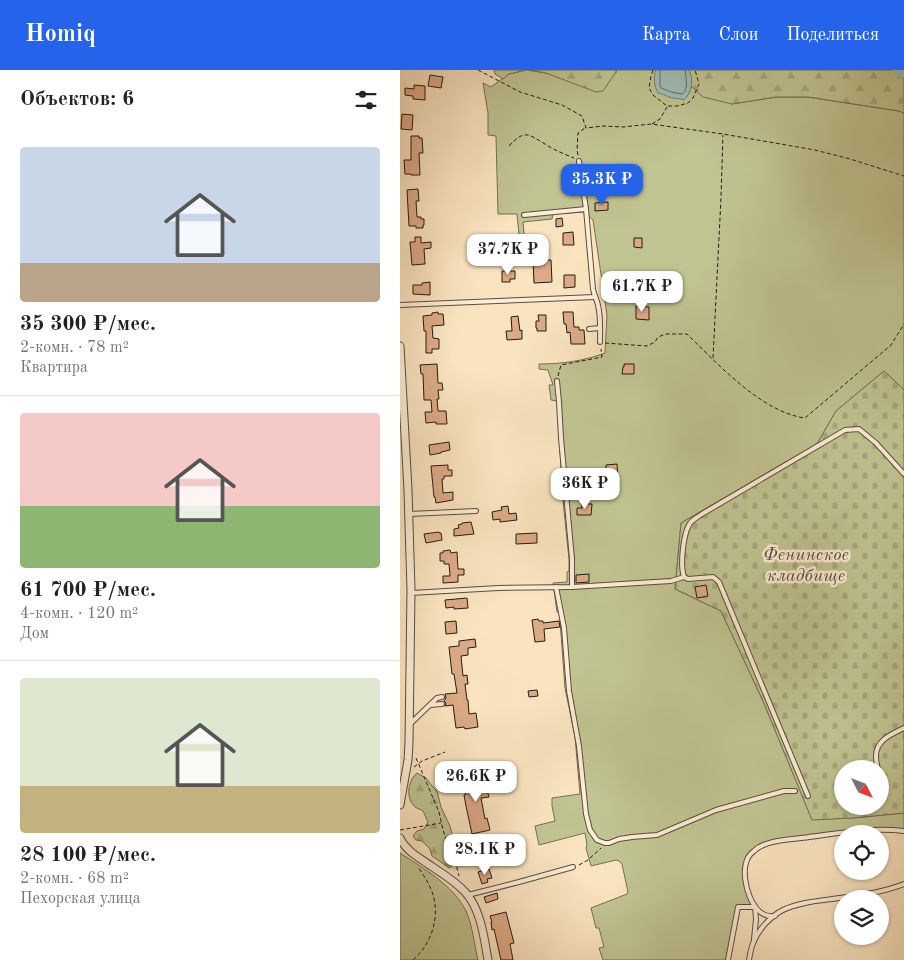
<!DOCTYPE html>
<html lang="ru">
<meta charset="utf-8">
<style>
body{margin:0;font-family:"Old Standard TT",serif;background:#f2f2f2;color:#222;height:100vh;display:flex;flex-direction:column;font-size:19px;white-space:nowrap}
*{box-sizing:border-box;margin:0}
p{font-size:16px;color:#767676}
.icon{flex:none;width:28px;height:28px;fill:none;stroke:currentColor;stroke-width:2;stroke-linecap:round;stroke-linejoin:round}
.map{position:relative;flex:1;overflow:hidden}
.details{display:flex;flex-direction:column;background:#fff;width:400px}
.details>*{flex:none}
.needle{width:32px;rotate:132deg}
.controls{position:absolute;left:434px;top:690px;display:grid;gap:10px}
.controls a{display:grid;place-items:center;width:55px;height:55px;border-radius:50%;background:#fff;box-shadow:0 1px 4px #0004;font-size:25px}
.price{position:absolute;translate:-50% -42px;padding:0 11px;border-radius:10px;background:#fff;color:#222;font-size:16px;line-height:32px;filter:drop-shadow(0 1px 2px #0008)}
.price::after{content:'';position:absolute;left:50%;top:30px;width:15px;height:11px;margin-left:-8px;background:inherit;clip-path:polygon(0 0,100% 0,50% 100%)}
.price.active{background:#2563eb;color:#fff}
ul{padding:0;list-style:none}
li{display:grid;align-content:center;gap:10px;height:265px;padding:0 20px}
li+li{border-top:1px solid #e0e0e0}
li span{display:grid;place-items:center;height:155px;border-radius:5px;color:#555}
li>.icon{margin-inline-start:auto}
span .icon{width:90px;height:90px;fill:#fffc;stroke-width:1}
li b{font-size:21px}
h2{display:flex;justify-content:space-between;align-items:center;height:60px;padding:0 20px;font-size:21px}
header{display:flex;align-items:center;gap:30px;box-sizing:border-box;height:70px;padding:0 25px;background:#2563eb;color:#fff}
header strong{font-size:24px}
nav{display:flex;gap:28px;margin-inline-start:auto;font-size:18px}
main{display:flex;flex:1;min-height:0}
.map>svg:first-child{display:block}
.green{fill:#c0c491;stroke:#736f52}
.forest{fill:url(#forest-firs);stroke:#736f52}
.cemetery{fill:url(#cemetery-stones);stroke:#736f52;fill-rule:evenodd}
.water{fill:#9ebeb6;stroke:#6e7c74}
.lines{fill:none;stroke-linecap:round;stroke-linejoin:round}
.shore{stroke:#626c64;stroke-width:1}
.river{stroke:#9ebeb6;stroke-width:14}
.building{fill:#ddaa86;stroke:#261a12}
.lane-casing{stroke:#5b4c3e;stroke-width:6}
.street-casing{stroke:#5b4c3e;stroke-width:9}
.path{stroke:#261a12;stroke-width:1;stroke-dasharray:4 2.5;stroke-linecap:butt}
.lane{stroke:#fcedd6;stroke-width:4}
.street{stroke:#fcedd6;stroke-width:7}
.labels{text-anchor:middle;stroke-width:5;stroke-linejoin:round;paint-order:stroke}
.park-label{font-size:18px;font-style:italic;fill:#544d38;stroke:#fcedd6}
</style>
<header>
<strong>Homiq</strong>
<nav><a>Карта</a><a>Слои</a><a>Поделиться</a></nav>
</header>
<main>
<section class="details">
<h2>Объектов: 6<svg class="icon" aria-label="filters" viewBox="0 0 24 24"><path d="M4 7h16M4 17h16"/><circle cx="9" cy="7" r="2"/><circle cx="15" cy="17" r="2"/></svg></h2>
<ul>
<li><span style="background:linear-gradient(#c9d6e8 75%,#b9a48a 0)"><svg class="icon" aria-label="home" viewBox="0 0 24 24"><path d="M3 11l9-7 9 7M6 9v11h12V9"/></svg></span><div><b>35 300 ₽/мес.</b><p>2-комн. · 78 m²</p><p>Квартира</p></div></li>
<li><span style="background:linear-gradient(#f6c9c9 60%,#8fb573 0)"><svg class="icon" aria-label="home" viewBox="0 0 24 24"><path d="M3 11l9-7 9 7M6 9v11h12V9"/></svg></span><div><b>61 700 ₽/мес.</b><p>4-комн. · 120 m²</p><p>Дом</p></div></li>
<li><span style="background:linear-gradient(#dfe7d0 70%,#c2b280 0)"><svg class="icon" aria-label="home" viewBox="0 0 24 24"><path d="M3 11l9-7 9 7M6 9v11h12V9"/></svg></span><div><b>28 100 ₽/мес.</b><p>2-комн. · 68 m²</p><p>Пехорская улица</p></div></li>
</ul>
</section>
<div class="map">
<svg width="504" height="890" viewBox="0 0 504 890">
<defs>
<pattern id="forest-firs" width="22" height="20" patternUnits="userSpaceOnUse" patternTransform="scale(1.25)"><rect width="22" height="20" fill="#c0c491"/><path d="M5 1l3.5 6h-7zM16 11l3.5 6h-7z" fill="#a5a87c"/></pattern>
<pattern id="cemetery-stones" width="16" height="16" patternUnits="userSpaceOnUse" patternTransform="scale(1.25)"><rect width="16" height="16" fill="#c0c491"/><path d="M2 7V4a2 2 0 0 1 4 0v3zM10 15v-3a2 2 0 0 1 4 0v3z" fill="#a5a87c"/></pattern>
</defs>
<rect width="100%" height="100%" fill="#fae4c0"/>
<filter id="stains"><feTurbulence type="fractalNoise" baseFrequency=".004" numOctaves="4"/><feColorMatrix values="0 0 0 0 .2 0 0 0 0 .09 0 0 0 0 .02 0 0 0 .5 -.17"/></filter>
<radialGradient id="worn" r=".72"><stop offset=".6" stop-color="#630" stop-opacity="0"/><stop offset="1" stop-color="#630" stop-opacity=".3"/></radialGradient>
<!-- green -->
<g class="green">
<path d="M126 0 146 3H216V0H262L291 16 332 34 376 27H408L499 41 504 43V320L484 301 436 341 417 374 281 453 275 519 321 541 363 631 412 749 453 748 504 743V761L483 759 372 772 362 776 346 791 345 808 355 837H338L328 890H203L199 878 204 877 199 858H196L191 838 227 824 228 822 222 794 219 791 216 790 191 796 186 778 187 775 185 763 139 775 135 756 155 751 152 736V728L180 724 175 667 165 618 160 551 159 543 157 542 153 513 167 512V502L169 501V489L163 431 157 331 151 330 149 315H153L148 300 139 299V294C161 294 184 291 205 283L207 245 193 150 184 142 153 144 152 149 123 152 125 174 120 175 117 144H98L96 66 88 65V43L83 13 91 17 109 4Z"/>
<path d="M0 783C23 798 53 815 66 841 73 857 74 874 78 890H0Z"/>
</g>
<!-- forest -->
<g class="forest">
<path d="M94 0H126L109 4 103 9 95 4Z"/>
<path d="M130 0H216V2L203 21 196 22 146 3Z"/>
<path d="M262 0H504V43L499 41 408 27H376L332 34 303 27 291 16Z"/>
<path d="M17 703 26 708 32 716 37 721 41 737 50 756 55 776 51 788 52 796 49 798 32 786 30 779 22 771 16 770 13 766 17 761 24 759 28 752 23 741C22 740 16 738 15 737 5 728 8 710 17 703Z"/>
</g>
<!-- cemetery -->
<path class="cemetery" d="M484 301 504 320V743L453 748 412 750 363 631 321 541 275 519 281 453 417 374 436 341ZM442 699H480V736H442Z"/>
<!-- water -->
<path class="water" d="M256 0H289C294 10 292 22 284 30 279 28 274 29 269 27 265 25 262 24 258 23 254 16 253 7 256 0Z"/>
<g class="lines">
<!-- shore -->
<path class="shore" d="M260 0V15L261 18 271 22 282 24C289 19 286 8 285 0"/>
<!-- river -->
<path class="river" d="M500 0 504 1"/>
</g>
<!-- building -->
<g class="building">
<path d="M30 5 43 7 41 18 28 16Z"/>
<path d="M14 15 25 16V30L13 29V26L5 25V18L14 19Z"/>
<path d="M2 44 13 45 12 60 1 59Z"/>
<path d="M11 66H19V68H22L23 83H19L20 105H11V104H5L4 90H11Z"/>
<path d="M18 119 19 131H16L17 147H21V149H24V155H23V158H16V156H9L7 120Z"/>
<path d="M208 132V140L195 141V133Z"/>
<path d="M162 148 163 156 156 157V149Z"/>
<path d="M173 162 174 175H163V163Z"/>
<path d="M15 167H21V173L31 172V178L24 179 25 194 12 195 10 172H15Z"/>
<path d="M234 168H242V178L234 177Z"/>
<path d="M133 190H151L152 212 134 213Z"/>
<path d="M102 201H115V209H110V212H102Z"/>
<path d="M164 205H175V217L164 218Z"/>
<path d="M228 205 229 213 215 214 214 207Z"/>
<path d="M30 212V225L13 224V215H22V213Z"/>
<path d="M236 236 249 237V250L236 249Z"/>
<path d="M38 242V244H43L44 255 32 256 33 268 39 269V279H32V283H26V261H24L23 246 32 245V243Z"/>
<path d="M163 242H173L174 257H179V260H184L185 274H171L170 262 167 263 166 254H164Z"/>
<path d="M138 245H146V261H137V258H136V251H139Z"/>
<path d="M118 246 120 261 122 260V269L107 270 106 261H112L111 247Z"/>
<path d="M37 294 38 313H42L43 320H38L39 329H37L38 341H46L47 354H36V352L26 353 25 342H32L31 330H24L23 304H21L20 295Z"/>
<path d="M224 294H234V304H222L223 297H224Z"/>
<path d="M49 372 50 380 41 382V383L30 385 29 375Z"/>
<path d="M217 394 218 410H201V399H206V395Z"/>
<path d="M48 395V400H52V406H44V409H42L43 423 53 422V430L36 433 35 427H34L31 396Z"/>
<path d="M182 434H192L191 445H177V438H182Z"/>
<path d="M108 436 109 444 116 443 117 450 100 452V449L93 450 92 442 102 440 101 437Z"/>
<path d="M71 452 74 464 54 466V459L59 458 58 455 62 454V453Z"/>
<path d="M39 462V463H41L42 470 26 473 24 464Z"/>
<path d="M137 463V473L116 474V464Z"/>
<path d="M50 480 51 483 57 482 58 499H64V505H58V512L43 513V506H50L49 494H44V491H40V483H43V481Z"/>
<path d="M189 504V512L176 513V505Z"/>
<path d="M306 515 308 526 297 528 295 517Z"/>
<path d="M67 528 68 538 54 539V537L46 538 45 530Z"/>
<path d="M138 549 139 551H143V553L159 551 160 557 144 559 145 571 135 572 132 550Z"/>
<path d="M56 551 57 563 46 564 45 552Z"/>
<path d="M75 569 76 577 68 578V585L61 586 63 606 67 605 68 614H65L67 630H68L69 644 76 643 78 657 65 659 64 657 56 658 53 635 45 636 46 633 44 631 46 628 45 624 57 623 54 604H52L49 577 59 576V571Z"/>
<path d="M137 620 138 626 129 627 128 621Z"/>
<path d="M81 703 85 720H87L89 727 81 728 85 749 87 748 90 760 72 764 66 736 64 725 66 724 62 707Z"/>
<path d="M89 799 92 808 87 809 88 812 82 814 78 802Z"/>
<path d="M97 823 98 829 86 833 84 827Z"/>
<path d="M106 842 114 873 110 874 113 890H101L94 859 92 860 91 852H92L90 846Z"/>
</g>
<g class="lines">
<!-- lane casing -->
<g class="lane-casing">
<g id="lane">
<path d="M179 91 186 139 193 219C194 225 197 230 198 235 201 247 200 260 200 272"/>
<path d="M124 145 186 139"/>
<path d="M0 235 195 227"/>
<path d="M189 259 200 258"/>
<path d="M157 311 159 332 161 368 172 489V517"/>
<path d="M9 444 76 441"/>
<path d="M156 517 164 558 169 621 179 676 186 744 190 760 197 770 205 773H209L219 769 232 767 257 765 316 740 384 721H395"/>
<path d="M11 523 98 518 172 517 271 511 284 507"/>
<path d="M30 635 42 634"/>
<path d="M10 654 37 628 42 627"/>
<path d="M478 699C477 695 476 690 476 686 476 670 492 664 504 658"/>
<path d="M480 717V719"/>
<path d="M408 726 319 512 313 507 288 509 284 507C280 495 283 466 289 455 291 450 298 447 302 444L445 360 459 359 476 373 504 404"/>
<path d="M68 825 119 812 173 797"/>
<path d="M375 846C352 850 341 810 346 793 347 788 350 784 354 781 366 769 393 770 409 767 440 763 472 757 504 761"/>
<path d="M328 890 338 837H355L356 849 354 869"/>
<path d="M349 890C350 884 351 877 354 871 359 859 371 846 383 840 397 833 416 831 432 829 456 826 480 823 504 814"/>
</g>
</g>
<!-- street casing -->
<g class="street-casing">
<g id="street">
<path d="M0 276 8 420 11 520 9 673 8 690 0 735"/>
<path d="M0 768C6 781 20 788 31 796 43 804 55 811 65 822 81 839 84 868 88 890"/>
</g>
</g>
<!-- path -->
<g class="path">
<path d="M78 0 120 22 162 35 182 46 186 58 203 56 223 57 251 54 323 64 415 80 450 89 504 106"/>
<path d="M253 0 251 6 249 18 253 25 267 36H277L288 33 293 28 299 14 295 0"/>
<path d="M252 54 260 49 267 37"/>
<path d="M109 76C125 59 128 64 145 74 154 80 164 84 174 88"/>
<path d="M178 85 177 80 178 63 185 58"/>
<path d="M205 273 247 276 255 272 258 267 266 264H287C317 293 361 342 405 348L491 275 504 254"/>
<path d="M313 288 321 128 323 65"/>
<path d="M158 306 161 295 202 287 201 279"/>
<path d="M16 688 39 742 43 760 46 769 51 775 59 806"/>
<path d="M14 697 22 691 45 682"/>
<path d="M0 760 41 753"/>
<path d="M179 795 188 790 201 778"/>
<path d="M13 890C33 873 42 842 30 817 27 810 22 803 18 797"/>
</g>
<!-- lane -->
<use href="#lane" class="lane"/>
<!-- street -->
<use href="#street" class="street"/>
</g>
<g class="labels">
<!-- park labels -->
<g class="park-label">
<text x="406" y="490">Фенинское<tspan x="406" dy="21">кладбище</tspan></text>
</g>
</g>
<rect width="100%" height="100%" filter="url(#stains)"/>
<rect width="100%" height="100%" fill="url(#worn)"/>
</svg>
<div class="controls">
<a><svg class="needle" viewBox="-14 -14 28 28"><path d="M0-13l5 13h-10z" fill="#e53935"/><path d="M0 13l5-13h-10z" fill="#767676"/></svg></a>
<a><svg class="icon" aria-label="locate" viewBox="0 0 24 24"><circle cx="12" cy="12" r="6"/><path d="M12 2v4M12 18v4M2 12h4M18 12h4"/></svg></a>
<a><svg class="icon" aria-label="layers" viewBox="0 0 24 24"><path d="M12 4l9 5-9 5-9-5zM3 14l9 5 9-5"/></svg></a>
</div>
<b class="price active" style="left:202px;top:136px">35.3K ₽</b>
<b class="price" style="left:108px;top:206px">37.7K ₽</b>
<b class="price" style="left:242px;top:243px">61.7K ₽</b>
<b class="price" style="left:185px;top:440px">36K ₽</b>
<b class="price" style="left:76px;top:733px">26.6K ₽</b>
<b class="price" style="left:85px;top:806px">28.1K ₽</b>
</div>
</main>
